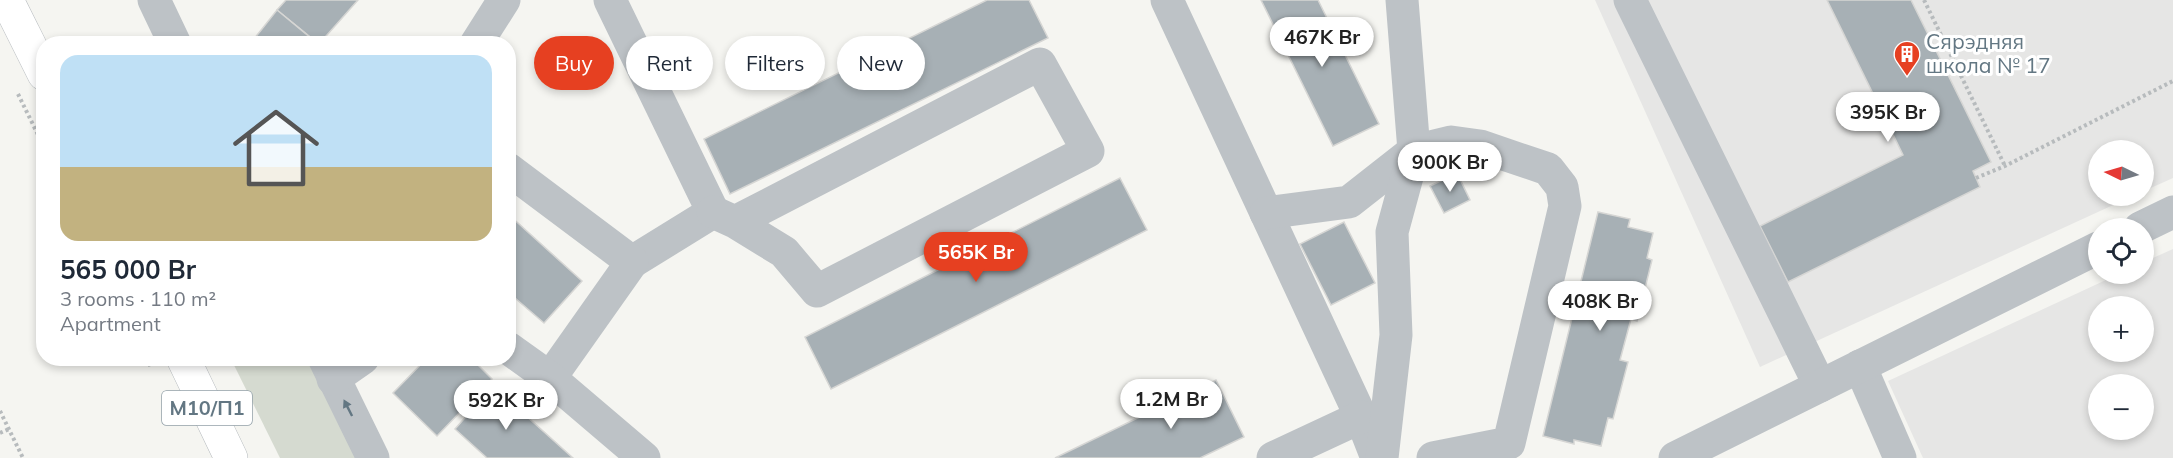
<!DOCTYPE html>
<meta charset="utf-8">
<style>
body{margin:0;font-family:Mulish,sans-serif;background:#f2f2f3;color:#1f2937;height:100vh;display:flex;flex-direction:column;font-size:22px;white-space:nowrap}
*{box-sizing:border-box;margin:0}
p{font-size:20px;color:#747a83}
.icon{flex:none;width:33px;height:33px;fill:none;stroke:currentColor;stroke-width:2;stroke-linecap:round;stroke-linejoin:round}
.map{position:relative;flex:1;overflow:hidden}
.side{position:absolute;left:36px;top:36px;width:480px;height:330px;display:flex;flex-direction:column;background:#fff;border-radius:24px;box-shadow:0 3px 9px #0003}
.side>*{flex:none}
.hud{position:absolute;left:534px;top:36px;width:570px;height:54px;display:flex;gap:12px}
.needle{width:39px;rotate:275deg}
.buttons{position:absolute;left:2088px;top:140px;display:grid;gap:12px}
.buttons a{display:grid;place-items:center;width:66px;height:66px;border-radius:50%;background:#fff;box-shadow:0 3px 9px #0003;font-size:30px}
.price{position:absolute;translate:-50% -51px;padding:0 14px;border-radius:21px;background:#fff;color:#222;font-size:20px;line-height:39px;filter:drop-shadow(0 2px 3px #0008)}
.price::after{content:'';position:absolute;left:50%;top:36px;width:18px;height:14px;margin-left:-9px;background:inherit;clip-path:polygon(0 0,100% 0,50% 100%)}
.price.selected{background:#e64021;color:#fff}
ul{padding:0;list-style:none}
li{display:grid;align-content:center;gap:12px;height:318px;padding:0 24px}
li span{display:grid;place-items:center;height:186px;border-radius:18px;color:#555}
li>.icon{margin-inline-start:auto}
span .icon{width:108px;height:108px;fill:#fffc;stroke-width:1}
li b{font-size:26px}
.chip{padding:0 21px;border-radius:27px;background:#fff;box-shadow:0 3px 9px #0003;font-size:21px;line-height:54px}
.chip.selected{background:#e64021;color:#fff}
.map>svg:first-child{display:block}
.built{fill:#e6e6e5;fill-rule:evenodd}
.green{fill:#d5dad0}
.building{fill:#a7b0b5;stroke:#d6d6d4;stroke-width:1.5}
.lines{fill:none;stroke-linecap:round;stroke-linejoin:round}
.major-casing{stroke:#b1b6ba;stroke-width:34}
.path{stroke:#b7bbbd;stroke-width:4;stroke-dasharray:3 3;stroke-linecap:butt}
.minor{stroke:#bdc2c6;stroke-width:33}
.major{stroke:#fff;stroke-width:33}
.oneway{fill:#637783}
.labels{text-anchor:middle;stroke-width:6;stroke-linejoin:round;paint-order:stroke}
.shield{fill:#fff;stroke:#92a0a8;stroke-width:1.5}
.shield-label{font-size:20px;font-weight:bold;fill:#637783}
.poi-label{font-size:21px;fill:#637783;stroke:#fff;text-anchor:start}
</style>
<div class="map">
<svg width="2173" height="458" viewBox="0 0 2173 458">
<rect width="100%" height="100%" fill="#f5f5f1"/>
<!-- built -->
<g class="built">
<path d="M1595 0H2173V178L2144 191V150H2098V195H2135L1760 367Z"/>
<path d="M2173 249V458H1923L1888 381 2121 273H2144V262ZM2098 306H2144V351H2098ZM2098 384H2144V429H2098Z"/>
</g>
<!-- green -->
<path class="green" d="M231 359H317L366 458H280Z"/>
<!-- building -->
<g class="building">
<path d="M286 0H358L319 44 277 10Z"/>
<path d="M987 0H1029L1048 38 730 194 704 139Z"/>
<path d="M1261 0H1318L1379 124 1333 146Z"/>
<path d="M1827 0H1911L1991 162 1973 171 1980 187 1788 282 1760 226 1903 155Z"/>
<path d="M277 10 318 44H250Z"/>
<path d="M1457 173 1470 200 1444 213 1430 186Z"/>
<path d="M1120 178 1147 230 831 389 805 337Z"/>
<path d="M1598 212 1630 219 1628 227 1653 233 1647 258 1652 260 1637 321 1631 319 1620 360 1628 362 1613 419 1608 418 1601 446 1574 440V444L1543 436Z"/>
<path d="M508 214 582 281 544 323 508 292Z"/>
<path d="M1344 222 1375 283 1331 305 1300 244Z"/>
<path d="M427 358H471L492 379 437 436 393 393Z"/>
<path d="M1216 380 1244 437 1200 458H1055Z"/>
<path d="M493 386 573 458H487L455 429Z"/>
</g>
<g class="lines">
<!-- major casing -->
<g class="major-casing">
<g id="major">
<path d="M7 0 44 74"/>
<path d="M183 358 231 458"/>
</g>
</g>
<!-- path -->
<g class="path">
<path d="M1924 0 2005 166"/>
<path d="M18 94 44 147"/>
<path d="M1976 178 2005 166 2173 81"/>
<path d="M147 358 151 368"/>
<path d="M0 411 23 458"/>
<path d="M0 433 9 429"/>
</g>
<!-- minor -->
<g class="minor">
<path d="M154 0 175 44"/>
<path d="M610 0 713 212 632 262"/>
<path d="M1167 0 1361 417 1377 458"/>
<path d="M1630 0 1820 386"/>
<path d="M476 44 504 0"/>
<path d="M508 169 632 262 550 378"/>
<path d="M713 212 735 222 784 252 817 291 1088 151 1040 64 735 222"/>
<path d="M1266 213 1349 202 1414 151 1451 142 1480 146 1548 169 1562 187 1565 206 1509 443 1433 458"/>
<path d="M2140 228 2173 212"/>
<path d="M508 348 550 378 644 458"/>
<path d="M324 358 373 458"/>
<path d="M1860 366 1900 458"/>
<path d="M333 379 363 358"/>
<path d="M1273 458 1361 417"/>
<path d="M1382 458 1396 335 1392 232 1414 151 1402 0"/>
<path d="M1675 458 2098 248"/>
</g>
<!-- major -->
<use href="#major" class="major"/>
</g>
<!-- one-way arrows -->
<defs><path id="oneway-solid" d="M-6-.8H1V-3.2L6.5 0L1 3.2V.8H-6Z" transform="scale(1.5)"/></defs>
<use class="oneway" href="#oneway-solid" transform="translate(348 408) rotate(-117)"/>
<!-- icons -->
<defs>
<g id="building-pin" transform="scale(1.35)"><path d="M0 17L-7.5 6A9.5 9.5 0 1 1 7.5 6Z" fill="#e64021" stroke="#fff"/><path d="M-4-6H4V6H1V3H-1V6H-4ZM-2.5-4.3h1.7v1.8h-1.7ZM.8-4.3h1.7v1.8H.8ZM-2.5-1h1.7V.8h-1.7ZM.8-1h1.7V.8H.8Z" fill="#fff"/></g>
</defs>
<g fill-rule="evenodd">
<use href="#building-pin" x="1907" y="54"/>
</g>
<g class="labels">
<!-- shield labels -->
<rect class="shield" x="162" y="391" width="90" height="34" rx="4.5"/>
<g class="shield-label">
<text x="207" y="415">М10/П1</text>
</g>
<!-- poi labels -->
<g class="poi-label">
<text x="1926" y="49">Сярэдняя<tspan x="1926" dy="24">школа № 17</tspan></text>
</g>
</g>
</svg>
<div class="buttons">
<a><svg class="needle" viewBox="-14 -14 28 28"><path d="M0-13l5 13h-10z" fill="#e53935"/><path d="M0 13l5-13h-10z" fill="#747a83"/></svg></a>
<a><svg class="icon" aria-label="locate" viewBox="0 0 24 24"><circle cx="12" cy="12" r="6"/><path d="M12 2v4M12 18v4M2 12h4M18 12h4"/></svg></a>
<a>+</a>
<a>−</a>
</div>
<b class="price" style="left:1322px;top:68px">467K Br</b>
<b class="price" style="left:1888px;top:143px">395K Br</b>
<b class="price" style="left:1450px;top:193px">900K Br</b>
<b class="price selected" style="left:976px;top:283px">565K Br</b>
<b class="price" style="left:1600px;top:332px">408K Br</b>
<b class="price" style="left:1171px;top:430px">1.2M Br</b>
<b class="price" style="left:506px;top:431px">592K Br</b>
<div class="hud">
<a class="chip selected">Buy</a>
<a class="chip">Rent</a>
<a class="chip">Filters</a>
<a class="chip">New</a>
</div>
<section class="side">
<ul>
<li><span style="background:linear-gradient(#bfe0f5 60%,#c2b280 0)"><svg class="icon" aria-label="home" viewBox="0 0 24 24"><path d="M3 11l9-7 9 7M6 9v11h12V9"/></svg></span><div><b>565 000 Br</b><p>3 rooms · 110 m²</p><p>Apartment</p></div></li>
</ul>
</section>
</div>
